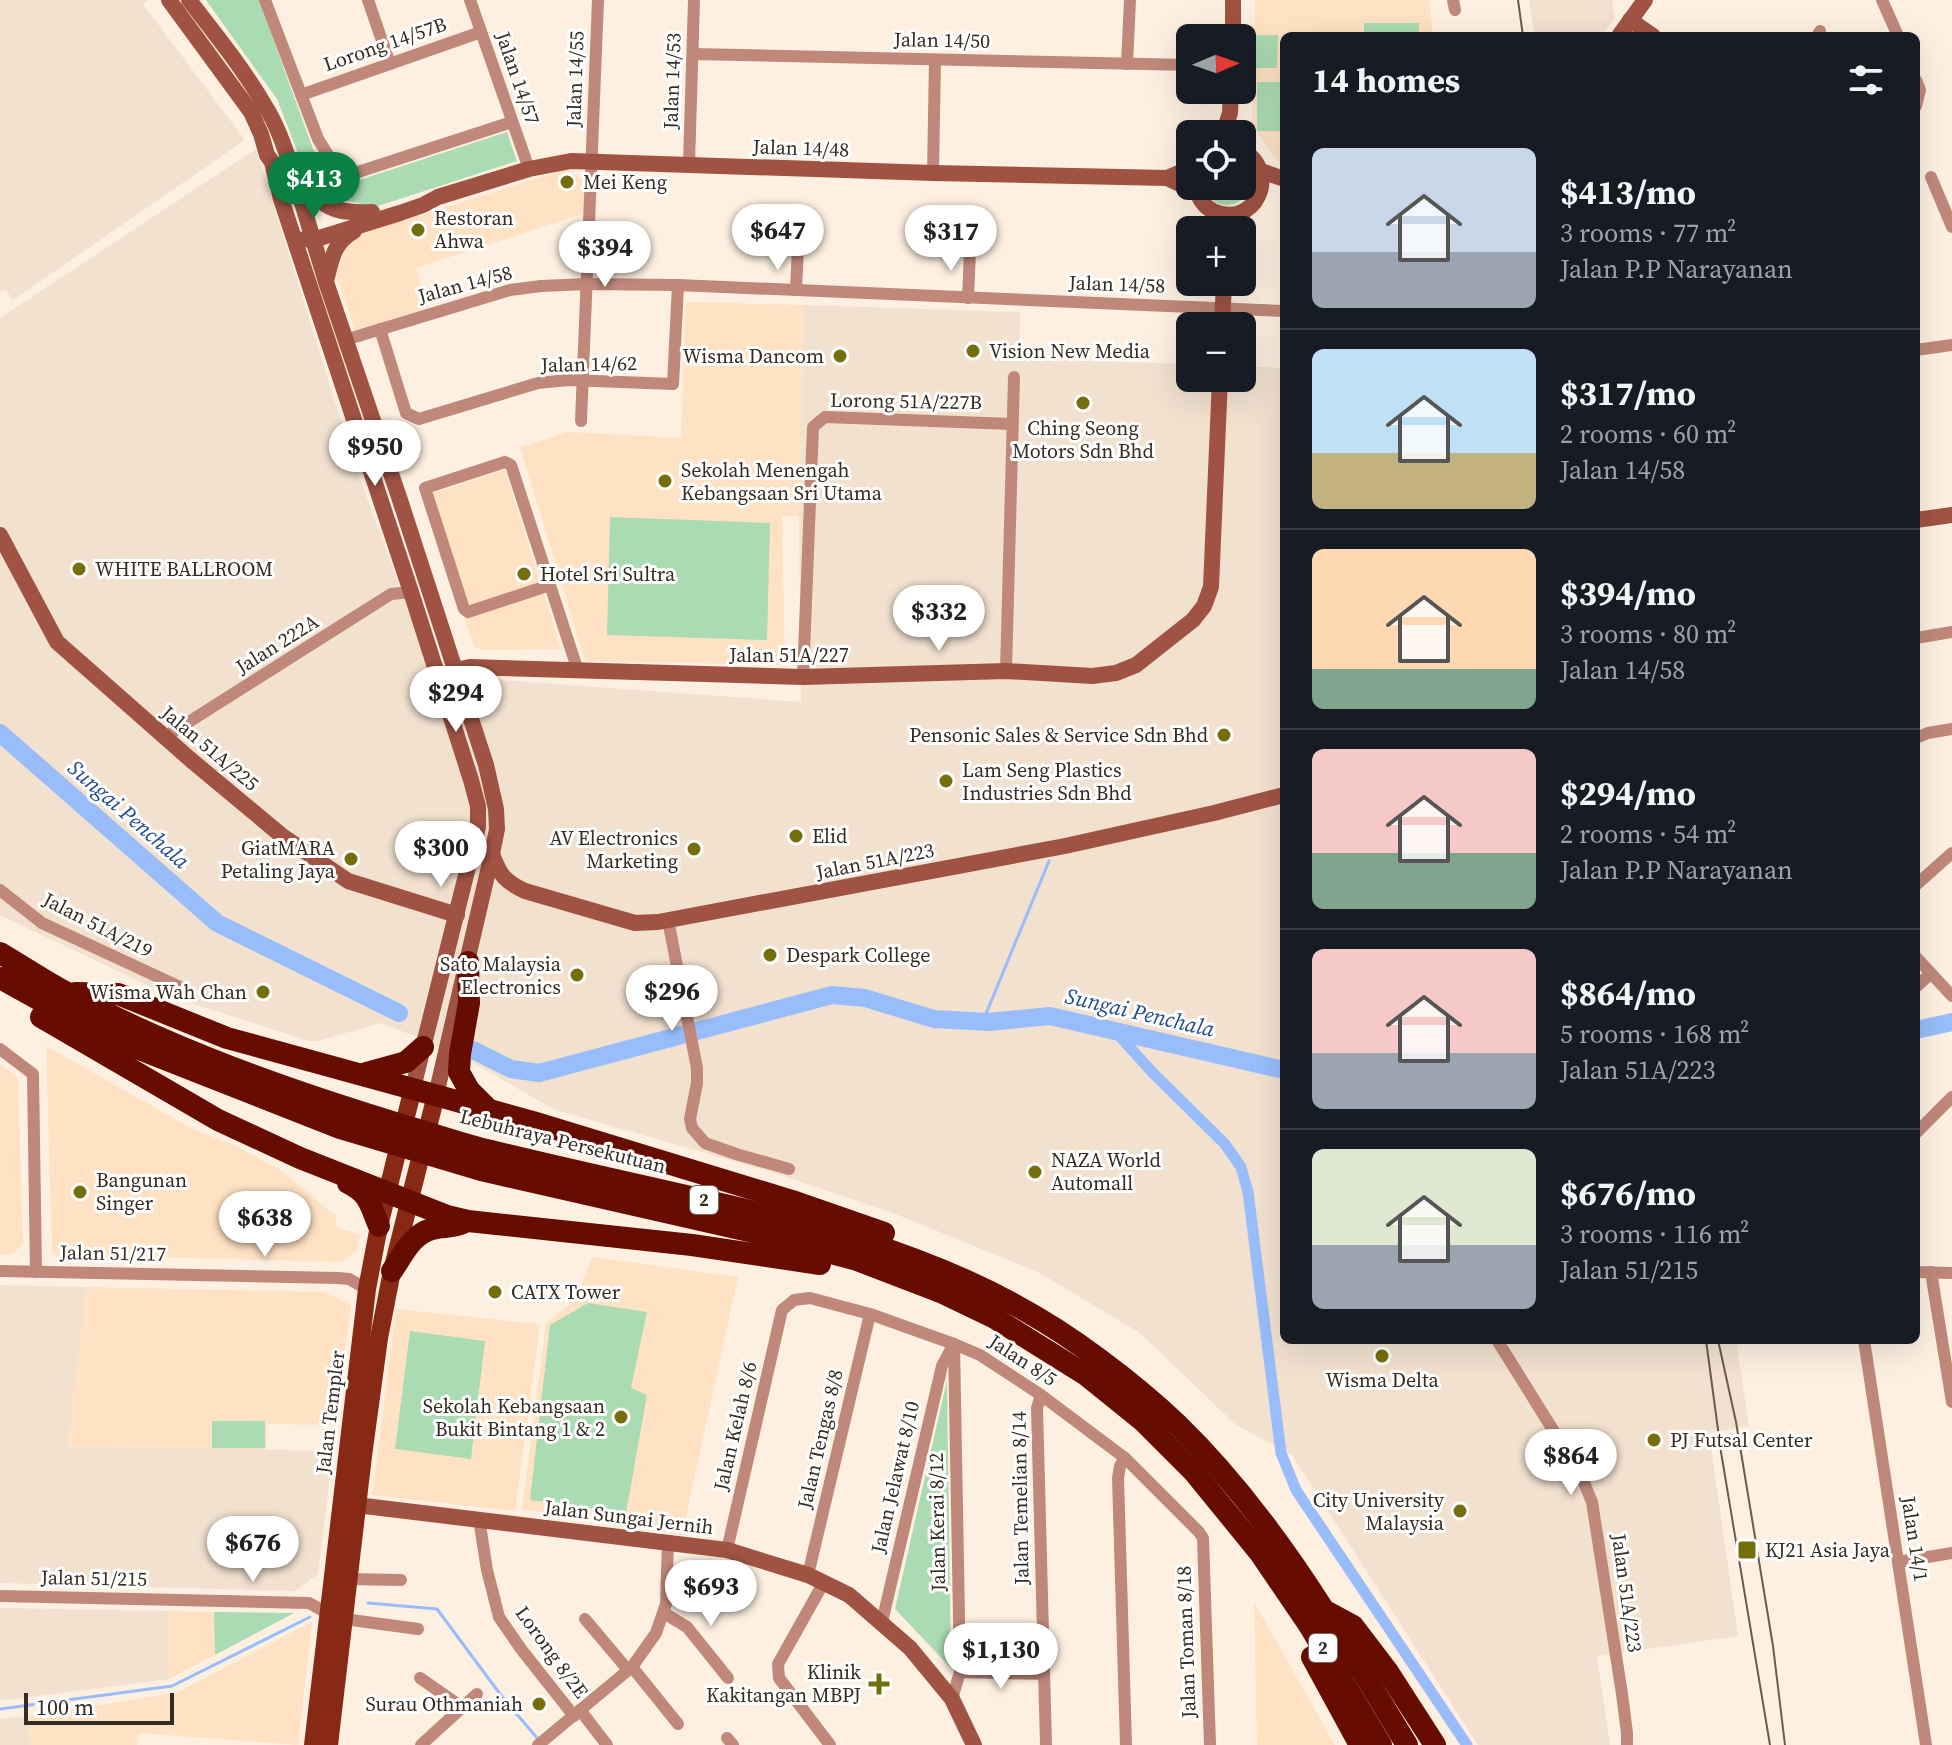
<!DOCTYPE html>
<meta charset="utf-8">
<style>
body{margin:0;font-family:"Source Serif 4",serif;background:#242831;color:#f1f3f6;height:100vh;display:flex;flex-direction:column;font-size:30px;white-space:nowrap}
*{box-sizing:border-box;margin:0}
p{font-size:26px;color:#9ea1a6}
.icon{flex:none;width:44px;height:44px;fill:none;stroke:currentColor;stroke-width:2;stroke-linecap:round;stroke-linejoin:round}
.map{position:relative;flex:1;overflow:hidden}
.details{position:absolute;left:1280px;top:32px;width:640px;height:1312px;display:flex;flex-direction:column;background:#171b24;border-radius:12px;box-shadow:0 8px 32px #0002}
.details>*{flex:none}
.needle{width:52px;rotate:88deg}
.buttons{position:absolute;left:1176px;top:24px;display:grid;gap:16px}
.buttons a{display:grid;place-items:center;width:80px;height:80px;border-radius:12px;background:#171b24;box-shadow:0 8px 32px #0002;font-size:40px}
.scale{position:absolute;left:24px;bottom:20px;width:150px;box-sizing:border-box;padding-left:8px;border:4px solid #352d23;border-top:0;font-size:22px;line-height:28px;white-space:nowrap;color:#352d23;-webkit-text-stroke:6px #fff;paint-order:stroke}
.price{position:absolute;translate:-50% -68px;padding:0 18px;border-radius:28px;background:#fff;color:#222;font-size:26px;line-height:52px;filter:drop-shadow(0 2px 4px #0008)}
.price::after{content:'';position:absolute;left:50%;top:48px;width:24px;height:18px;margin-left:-12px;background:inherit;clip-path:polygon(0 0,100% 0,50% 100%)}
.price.selected{background:#0b8043;color:#fff}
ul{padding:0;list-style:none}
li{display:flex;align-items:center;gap:24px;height:200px;padding:0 32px}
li+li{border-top:2px solid #363941}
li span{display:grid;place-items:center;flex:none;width:224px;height:160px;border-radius:12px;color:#555}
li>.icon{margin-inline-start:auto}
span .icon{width:96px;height:96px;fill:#fffc;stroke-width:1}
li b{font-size:34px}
h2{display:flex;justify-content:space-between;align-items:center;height:96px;padding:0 32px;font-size:34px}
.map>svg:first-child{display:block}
.built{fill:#fee2c3}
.industrial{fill:#f2e1cf}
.green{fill:#abdbb2}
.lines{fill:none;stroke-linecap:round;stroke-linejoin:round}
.stream{stroke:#98bdfa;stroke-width:3}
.canal{stroke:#98bdfa;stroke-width:11}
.river{stroke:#98bdfa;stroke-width:18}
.street{stroke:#bf887b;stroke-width:12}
.secondary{stroke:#a05343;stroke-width:16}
.primary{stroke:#882916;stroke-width:18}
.highway{stroke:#670c00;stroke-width:22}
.tram{stroke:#665d52;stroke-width:2}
.poi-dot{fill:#756e0c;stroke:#fff;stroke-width:3}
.labels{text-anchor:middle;stroke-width:6;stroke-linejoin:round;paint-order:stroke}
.shield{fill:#fff;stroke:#726c65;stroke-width:2}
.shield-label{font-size:18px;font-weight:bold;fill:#352d23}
.street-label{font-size:20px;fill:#352d23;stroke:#fff}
.poi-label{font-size:20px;fill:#352d23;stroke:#fff;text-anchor:start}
.water-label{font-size:22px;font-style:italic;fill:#214b92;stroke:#fff}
</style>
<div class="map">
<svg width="1952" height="1745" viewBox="0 0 1952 1745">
<rect width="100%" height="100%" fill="#fdf0e1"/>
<!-- built -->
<g class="built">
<path d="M1255 0H1429L1433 36H1284L1283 167 1252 127Z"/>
<path d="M566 169 587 183 588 212 416 268 428 308 355 331 336 275 350 237Z"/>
<path d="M686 302 804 305 799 516H782L785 665 585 661 520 447 569 432 681 438Z"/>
<path d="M505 470 561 649 485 650 474 647 424 496Z"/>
<path d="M46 1046 191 1128 236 1146 282 1171 336 1216V1225L340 1229 360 1234 357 1250 341 1262 194 1258 59 1257 52 1251Z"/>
<path d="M0 1064 18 1078 23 1244 11 1255H0Z"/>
<path d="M592 1257 738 1277 682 1535 522 1509 546 1324 577 1298Z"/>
<path d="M87 1287 324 1292 351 1305 336 1425 267 1424 266 1450 68 1446Z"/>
<path d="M396 1309 540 1324 515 1511 372 1495Z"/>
<path d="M1254 1602 1335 1745H1257Z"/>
<path d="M168 1611 214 1612 215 1655 169 1679Z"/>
<path d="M312 1622 298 1745 139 1733 137 1745H30L29 1716 176 1693Z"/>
</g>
<!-- industrial -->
<g class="industrial">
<path d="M0 0H148L143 4 245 140 13 300 5 289 0 292Z"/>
<path d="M1529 0H1612L1615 19 1600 36H1535Z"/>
<path d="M256 149 353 459 432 675 801 702 799 516 804 305 1020 312 1019 359 1190 364V378H1242V366L1284 368V1340H1736L1749 1426 1709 1433 1738 1636 1597 1656 1610 1745H1478L1292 1455 1236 1425 1140 1333 1038 1272 893 1213 771 1172 553 1109 481 1067 414 1036 381 1023 317 1041H309L172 997 0 915V318Z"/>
<path d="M0 1285 87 1287 68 1446 333 1451 318 1574 295 1591 0 1583Z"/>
<path d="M0 1608 168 1611 169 1679 0 1701Z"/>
<path d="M29 1716 30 1745H0V1719Z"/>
</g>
<!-- green -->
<g class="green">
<path d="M206 0H259L313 149 328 174 350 183 507 132 517 161 375 207 331 197 316 184 303 166 277 99Z"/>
<rect x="1364" y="23" width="55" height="13"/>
<path d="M1255 35H1278L1277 68H1254Z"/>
<rect x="1257" y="82" width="27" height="49"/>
<path d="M1242 166C1269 197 1216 225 1205 186H1242Z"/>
<path d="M610 517 770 523 767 640 607 635Z"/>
<path d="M588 1303 647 1312 631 1388 647 1395 626 1513 530 1500 550 1325Z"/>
<path d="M410 1331 485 1341 471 1459 395 1449Z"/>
<path d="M947 1380 951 1668 895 1609Z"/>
<rect x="212" y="1421" width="53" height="27"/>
<path d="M214 1612 294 1613 215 1655Z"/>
</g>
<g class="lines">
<!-- stream -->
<g class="stream">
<path d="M983 1021 1049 861"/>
<path d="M368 1603 437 1609 503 1698 538 1739"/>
<path d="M0 1709 172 1686 310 1617"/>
</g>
<!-- canal -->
<path class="canal" d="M1115 1031 1152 1072 1225 1144 1241 1167 1248 1192 1281 1453 1296 1490 1467 1745"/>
<!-- river -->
<g class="river">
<path d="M0 733 217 923 399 1013"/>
<path d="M1916 1030 1952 1022"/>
<path d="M473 1050 511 1069 539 1073 832 995 865 998 934 1019 988 1022 1050 1016 1284 1070"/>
</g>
<!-- street -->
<g class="street">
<path d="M265 0 318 139 333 163 355 173 512 122"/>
<path d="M368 0 390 64"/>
<path d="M470 0 529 169"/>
<path d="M1453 0 1455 10"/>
<path d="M1882 0 1898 36"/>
<path d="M1817 36 1820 31"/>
<path d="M693 54 1190 65"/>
<path d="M1127 64 1130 0"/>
<path d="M1916 80 1920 90 1916 106"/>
<path d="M301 95 481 32"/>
<path d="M689 164 694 0"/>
<path d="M933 173 935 60"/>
<path d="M1931 177 1952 227"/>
<path d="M796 290 798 247"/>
<path d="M968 298 970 251"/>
<path d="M380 329 406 413 419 419 538 383 568 380 673 384 678 285"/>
<path d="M345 340 510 290 541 286 587 284 678 285 1284 311"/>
<path d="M1916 350 1952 345"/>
<path d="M581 421 598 0"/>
<path d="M505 462 511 465 550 585 468 612 464 609 425 488Z"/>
<path d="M550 585 578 671"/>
<path d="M1916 638 1952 632"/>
<path d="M1006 671 1014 377"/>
<path d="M803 677 813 427 825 417 1012 424"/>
<path d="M165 737 391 594 411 592"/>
<path d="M1916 738 1928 733 1952 729"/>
<path d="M1916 885 1952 853"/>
<path d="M0 890 42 923 182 988"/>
<path d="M668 920 697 1068V1083L690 1119 692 1128 705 1143 736 1154 789 1169"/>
<path d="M1916 957 1952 996"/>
<path d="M1916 987 1930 974"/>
<path d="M0 1049 33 1074 36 1272"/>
<path d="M1916 1133 1952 1097"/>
<path d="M0 1271 338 1278 349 1279 367 1289"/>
<path d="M1916 1272 1952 1273"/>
<path d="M1931 1272 1952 1402"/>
<path d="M1497 1340 1581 1475 1592 1502 1622 1694 1627 1733V1745"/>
<path d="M1864 1340 1926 1745"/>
<path d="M1041 1395 1037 1408 1046 1745"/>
<path d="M1125 1458 1120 1466 1118 1478 1126 1745"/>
<path d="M479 1519 487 1570 499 1617 521 1649 574 1716"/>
<path d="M727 1550 782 1310 794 1300 810 1298 870 1314 954 1344 980 1355 1041 1395 1125 1458 1199 1532 1203 1538 1210 1745"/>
<path d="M1898 1562 1952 1553"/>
<path d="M808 1575 870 1314"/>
<path d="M348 1579 401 1580"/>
<path d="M824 1582 778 1664 779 1678 830 1745"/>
<path d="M0 1596 309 1603 329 1614"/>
<path d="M664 1613 687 1627 728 1678"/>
<path d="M344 1619 418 1629"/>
<path d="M585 1619 628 1670"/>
<path d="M882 1622 942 1366 952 1347"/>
<path d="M632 1667 678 1724"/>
<path d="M960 1672 1044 1674"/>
<path d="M420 1678 463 1708"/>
<path d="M952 1699 960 1672 954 1344"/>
<path d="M580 1710 607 1745"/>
<path d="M727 1738 733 1745"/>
<path d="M421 1745 477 1694"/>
<path d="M538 1745 632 1667 656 1633 666 1604 668 1542"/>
</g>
<!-- secondary -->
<g class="secondary">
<path d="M169 0 251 112 261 134 267 155 272 162 281 199 411 592 471 780 478 806V827L413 1088"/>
<path d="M189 0C215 34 243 68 265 106 276 123 283 143 290 163L326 282 399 497 486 765 496 809 497 829 492 854 436 1095"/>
<path d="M1630 20 1653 36"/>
<path d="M1619 36 1645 0"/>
<path d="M1233 38V0"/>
<path d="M1223 134 1230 113 1231 90"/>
<path d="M1261 171 1284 179"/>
<path d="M298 174C322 207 330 214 372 212"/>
<path d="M1167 178 1190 168"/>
<path d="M1196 186C1198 197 1203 206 1213 211 1254 230 1282 173 1242 150"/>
<path d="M304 239 313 240 400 213 423 205 438 197 529 169 571 161 933 173 1167 178 1197 192"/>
<path d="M326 281C332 259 333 243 354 231"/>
<path d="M1222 326 1224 282"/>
<path d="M1916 520 1952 515"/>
<path d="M0 535 57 642 191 760 281 835 348 881 457 915"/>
<path d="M456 670 470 667 803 677 1006 671 1092 676 1116 673 1136 665 1193 620 1204 606 1211 587 1220 378"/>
<path d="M492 854C500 875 504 881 525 891L635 923 658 922 1065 846 1214 813 1284 795"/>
<path d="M348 1504 727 1550 808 1575 849 1595 910 1648 952 1699 974 1745"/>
</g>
<!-- primary -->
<g class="primary">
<path d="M313 1745 367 1289 379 1226 413 1088"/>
<path d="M329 1745 363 1456 379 1338 392 1271 436 1095"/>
</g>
<!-- highway -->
<g class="highway">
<path d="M0 953C22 966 43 980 65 992 171 1049 287 1090 402 1125 431 1133 461 1144 491 1151 564 1169 639 1185 712 1202 854 1235 982 1270 1099 1359 1126 1379 1153 1401 1177 1424 1272 1516 1339 1633 1407 1745"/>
<path d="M468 962 469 1003 460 1054 459 1072 469 1090 488 1109"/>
<path d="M0 978 85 1025 129 1045 340 1128 481 1170 749 1231 857 1260 943 1293 993 1317 1086 1375 1143 1421 1194 1472 1260 1553 1309 1625 1381 1745"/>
<path d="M75 993 118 994 227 1038 533 1122 792 1201 884 1233"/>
<path d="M41 1017 218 1120 300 1158 447 1216 468 1221 692 1245 820 1264"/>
<path d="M366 1073 406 1062 423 1047"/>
<path d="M348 1183C370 1194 370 1205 379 1226"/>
<path d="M392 1271C403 1255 412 1234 432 1229 443 1226 453 1228 463 1223"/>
<path d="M1329 1613 1353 1626 1388 1672 1435 1745"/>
<path d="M1312 1657 1360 1745"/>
</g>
<!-- tram -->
<g class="tram">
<path d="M1518 0 1523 36"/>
<path d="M1706 1340 1721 1452 1770 1745"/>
<path d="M1718 1340 1736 1422 1773 1646 1785 1745"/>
</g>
</g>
<!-- markers -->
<g class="poi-dot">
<circle cx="567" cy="182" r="8"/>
<circle cx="418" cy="230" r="8"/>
<circle cx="973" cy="351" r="8"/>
<circle cx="840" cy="356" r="8"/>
<circle cx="1083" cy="403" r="8"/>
<circle cx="665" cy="481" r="8"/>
<circle cx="79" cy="569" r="8"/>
<circle cx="524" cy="574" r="8"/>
<circle cx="1224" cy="735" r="8"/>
<circle cx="946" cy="781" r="8"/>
<circle cx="796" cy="836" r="8"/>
<circle cx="694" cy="849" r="8"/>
<circle cx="351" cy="859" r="8"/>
<circle cx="770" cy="955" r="8"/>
<circle cx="577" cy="975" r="8"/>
<circle cx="263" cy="992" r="8"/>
<circle cx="1035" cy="1172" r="8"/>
<circle cx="80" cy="1192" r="8"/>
<circle cx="495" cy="1292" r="8"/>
<circle cx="1382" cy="1356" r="8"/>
<circle cx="621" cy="1417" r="8"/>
<circle cx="1654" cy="1440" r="8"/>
<circle cx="1460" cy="1511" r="8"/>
<rect x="1737" y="1540" width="20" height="20" rx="4"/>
<path d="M875 1672h8v8h8v8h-8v8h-8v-8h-8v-8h8z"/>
<circle cx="539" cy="1704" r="8"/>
</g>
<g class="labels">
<!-- shield labels -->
<g class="shield">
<rect x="690" y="1186" width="28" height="28" rx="6"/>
<rect x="1309" y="1634" width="28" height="28" rx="6"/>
</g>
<g class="shield-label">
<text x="704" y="1206">2</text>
<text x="1323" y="1654">2</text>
</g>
<!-- street labels -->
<g class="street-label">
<text transform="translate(942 40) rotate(1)" y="7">Jalan 14/50</text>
<text transform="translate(385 44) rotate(-19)" y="7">Lorong 14/57B</text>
<text transform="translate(518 78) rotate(71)" y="7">Jalan 14/57</text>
<text transform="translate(575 79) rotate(-88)" y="7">Jalan 14/55</text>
<text transform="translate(672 81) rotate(-88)" y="7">Jalan 14/53</text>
<text transform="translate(801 148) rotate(2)" y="7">Jalan 14/48</text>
<text transform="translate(465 284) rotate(-15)" y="7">Jalan 14/58</text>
<text transform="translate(1117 284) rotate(2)" y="7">Jalan 14/58</text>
<text transform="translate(589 364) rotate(-1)" y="7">Jalan 14/62</text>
<text transform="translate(906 401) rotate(1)" y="7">Lorong 51A/227B</text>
<text transform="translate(277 644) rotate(-32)" y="7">Jalan 222A</text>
<text x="789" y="662">Jalan 51A/227</text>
<text transform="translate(210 748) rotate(40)" y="7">Jalan 51A/225</text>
<text transform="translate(875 861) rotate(-11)" y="7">Jalan 51A/223</text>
<text transform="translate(98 925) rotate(27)" y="7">Jalan 51A/219</text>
<text transform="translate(563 1141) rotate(14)" y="7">Lebuhraya Persekutuan</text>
<text transform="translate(113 1253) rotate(1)" y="7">Jalan 51/217</text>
<text transform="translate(1023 1360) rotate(33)" y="7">Jalan 8/5</text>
<text transform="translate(330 1412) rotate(-83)" y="7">Jalan Templer</text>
<text transform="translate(735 1426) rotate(-77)" y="7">Jalan Kelah 8/6</text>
<text transform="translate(820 1439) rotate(-77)" y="7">Jalan Tengas 8/8</text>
<text transform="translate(895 1477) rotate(-77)" y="7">Jalan Jelawat 8/10</text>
<text transform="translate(1020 1498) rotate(-91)" y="7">Jalan Temelian 8/14</text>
<text transform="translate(629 1517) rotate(7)" y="7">Jalan Sungai Jernih</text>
<text transform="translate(937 1522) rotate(-91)" y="7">Jalan Kerai 8/12</text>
<text transform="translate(1915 1539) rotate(81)" y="7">Jalan 14/1</text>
<text transform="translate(94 1578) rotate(1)" y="7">Jalan 51/215</text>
<text transform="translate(1627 1593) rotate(82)" y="7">Jalan 51A/223</text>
<text transform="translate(1186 1642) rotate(-92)" y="7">Jalan Toman 8/18</text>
<text transform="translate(552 1652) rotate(54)" y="7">Lorong 8/2E</text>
</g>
<!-- poi labels -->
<g class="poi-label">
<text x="583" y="189">Mei Keng</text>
<text x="434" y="225">Restoran<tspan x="434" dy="23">Ahwa</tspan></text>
<text x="989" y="358">Vision New Media</text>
<text x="824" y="363" text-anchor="end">Wisma Dancom</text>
<text x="1083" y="435" text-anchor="middle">Ching Seong<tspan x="1083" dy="23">Motors Sdn Bhd</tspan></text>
<text x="681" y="477">Sekolah Menengah<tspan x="681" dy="23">Kebangsaan Sri Utama</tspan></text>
<text x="95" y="576">WHITE BALLROOM</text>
<text x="540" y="581">Hotel Sri Sultra</text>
<text x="1208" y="742" text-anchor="end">Pensonic Sales &amp; Service Sdn Bhd</text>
<text x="962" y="777">Lam Seng Plastics<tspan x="962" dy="23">Industries Sdn Bhd</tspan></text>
<text x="812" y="843">Elid</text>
<text x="678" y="845" text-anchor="end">AV Electronics<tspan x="678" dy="23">Marketing</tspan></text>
<text x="335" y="855" text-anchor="end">GiatMARA<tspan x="335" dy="23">Petaling Jaya</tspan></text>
<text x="786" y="962">Despark College</text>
<text x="561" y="971" text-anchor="end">Sato Malaysia<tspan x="561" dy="23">Electronics</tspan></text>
<text x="247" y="999" text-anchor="end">Wisma Wah Chan</text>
<text x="1051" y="1167">NAZA World<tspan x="1051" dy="23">Automall</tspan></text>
<text x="96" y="1187">Bangunan<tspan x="96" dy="23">Singer</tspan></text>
<text x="511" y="1299">CATX Tower</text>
<text x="1382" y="1387" text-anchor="middle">Wisma Delta</text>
<text x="605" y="1413" text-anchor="end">Sekolah Kebangsaan<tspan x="605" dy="23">Bukit Bintang 1 &amp; 2</tspan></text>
<text x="1670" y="1447">PJ Futsal Center</text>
<text x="1444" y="1507" text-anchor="end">City University<tspan x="1444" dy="23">Malaysia</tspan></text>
<text x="1765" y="1557">KJ21 Asia Jaya</text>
<text x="861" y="1679" text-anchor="end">Klinik<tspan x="861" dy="23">Kakitangan MBPJ</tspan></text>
<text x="523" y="1711" text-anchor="end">Surau Othmaniah</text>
</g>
<!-- water labels -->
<g class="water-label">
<text transform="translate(129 814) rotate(41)" y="8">Sungai Penchala</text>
<text transform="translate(1140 1012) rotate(13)" y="8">Sungai Penchala</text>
</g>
</g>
</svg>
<div class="buttons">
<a><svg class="needle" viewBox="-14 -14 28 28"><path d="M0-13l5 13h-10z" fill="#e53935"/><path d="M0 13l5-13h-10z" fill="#9ea1a6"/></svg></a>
<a><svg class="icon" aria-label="locate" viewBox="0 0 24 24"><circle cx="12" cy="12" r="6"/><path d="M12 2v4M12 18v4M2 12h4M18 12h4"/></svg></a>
<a>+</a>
<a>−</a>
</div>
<div class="scale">100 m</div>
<b class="price selected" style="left:314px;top:220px">$413</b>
<b class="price" style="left:778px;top:272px">$647</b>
<b class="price" style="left:951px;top:273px">$317</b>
<b class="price" style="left:605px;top:289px">$394</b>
<b class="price" style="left:375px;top:488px">$950</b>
<b class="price" style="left:939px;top:653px">$332</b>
<b class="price" style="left:456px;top:734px">$294</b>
<b class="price" style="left:441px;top:889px">$300</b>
<b class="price" style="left:672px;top:1033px">$296</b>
<b class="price" style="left:265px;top:1259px">$638</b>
<b class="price" style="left:1571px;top:1497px">$864</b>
<b class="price" style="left:253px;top:1584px">$676</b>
<b class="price" style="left:711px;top:1628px">$693</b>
<b class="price" style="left:1001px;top:1691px">$1,130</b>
<section class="details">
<h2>14 homes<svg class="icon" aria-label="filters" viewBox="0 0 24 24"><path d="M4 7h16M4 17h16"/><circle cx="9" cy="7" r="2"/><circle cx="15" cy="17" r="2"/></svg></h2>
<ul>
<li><span style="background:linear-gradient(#c9d6e8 65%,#9aa5b1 0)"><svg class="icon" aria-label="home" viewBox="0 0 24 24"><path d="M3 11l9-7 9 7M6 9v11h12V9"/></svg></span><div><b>$413/mo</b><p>3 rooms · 77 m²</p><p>Jalan P.P Narayanan</p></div></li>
<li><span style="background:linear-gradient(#bfe0f5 65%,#c2b280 0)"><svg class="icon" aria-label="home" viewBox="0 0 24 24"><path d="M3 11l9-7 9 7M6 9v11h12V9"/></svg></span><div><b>$317/mo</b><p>2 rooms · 60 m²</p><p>Jalan 14/58</p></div></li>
<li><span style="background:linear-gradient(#ffd9b3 75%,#7fa58c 0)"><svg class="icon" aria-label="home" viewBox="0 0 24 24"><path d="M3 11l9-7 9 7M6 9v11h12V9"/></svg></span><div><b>$394/mo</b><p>3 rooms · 80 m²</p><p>Jalan 14/58</p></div></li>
<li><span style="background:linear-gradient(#f6c9c9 65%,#7fa58c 0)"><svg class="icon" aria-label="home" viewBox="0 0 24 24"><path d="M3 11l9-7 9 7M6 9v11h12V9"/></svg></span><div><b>$294/mo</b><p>2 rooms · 54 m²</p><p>Jalan P.P Narayanan</p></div></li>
<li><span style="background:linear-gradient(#f6c9c9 65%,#9aa5b1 0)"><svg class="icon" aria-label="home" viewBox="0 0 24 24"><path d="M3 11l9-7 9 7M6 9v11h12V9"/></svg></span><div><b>$864/mo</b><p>5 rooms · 168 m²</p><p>Jalan 51A/223</p></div></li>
<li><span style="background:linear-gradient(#dfe7d0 60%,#9aa5b1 0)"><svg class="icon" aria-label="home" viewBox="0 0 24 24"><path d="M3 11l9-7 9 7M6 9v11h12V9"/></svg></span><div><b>$676/mo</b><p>3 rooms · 116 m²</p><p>Jalan 51/215</p></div></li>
</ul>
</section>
</div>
